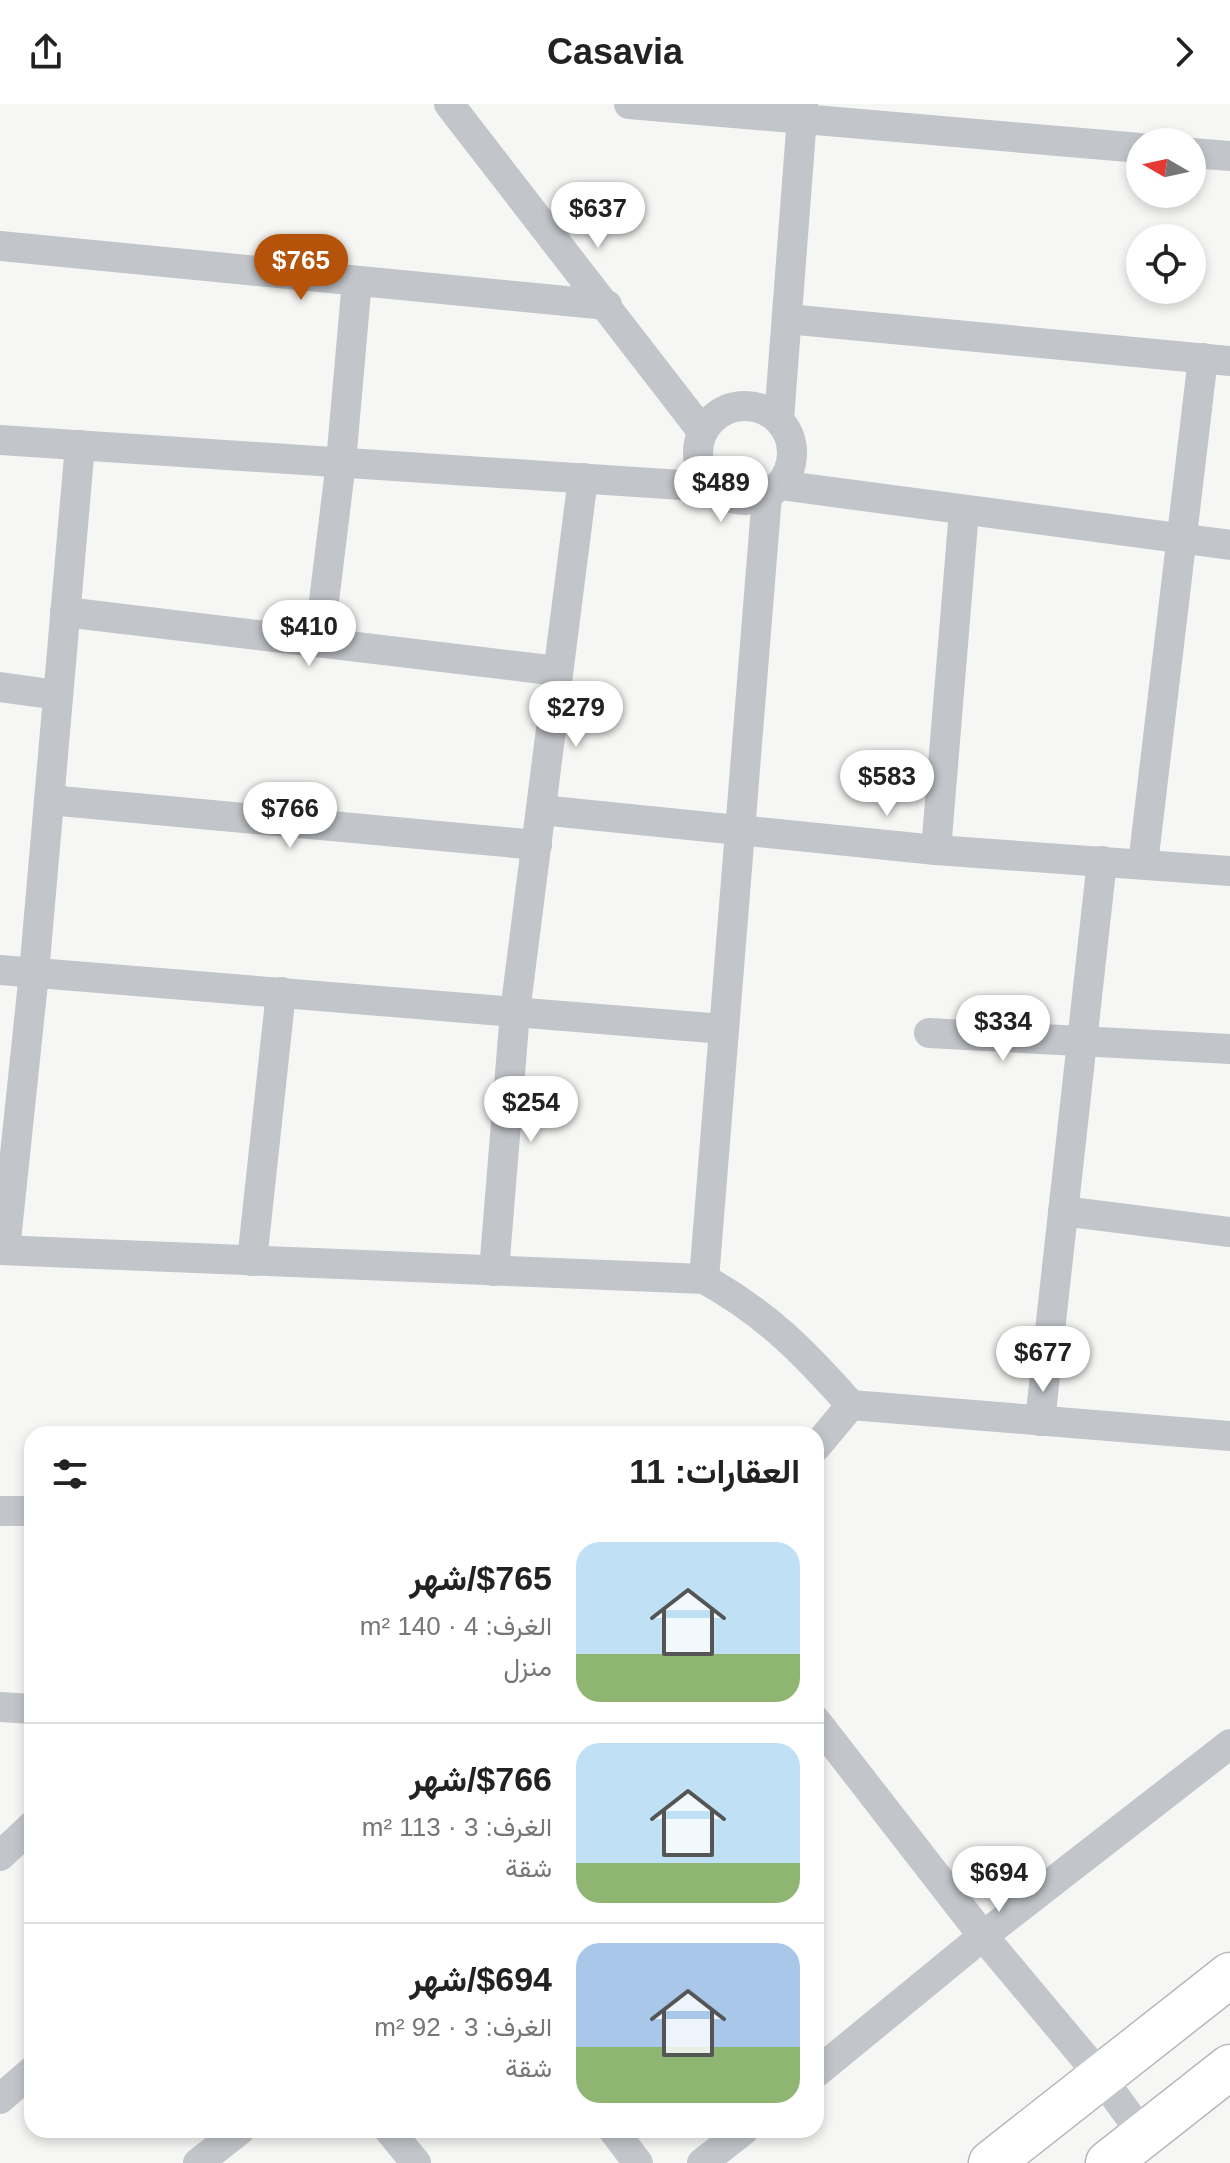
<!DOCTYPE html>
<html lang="ar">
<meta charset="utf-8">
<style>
body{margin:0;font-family:Arial,Vazirmatn,sans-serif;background:#f2f2f2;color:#222;direction:rtl;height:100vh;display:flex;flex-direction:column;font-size:30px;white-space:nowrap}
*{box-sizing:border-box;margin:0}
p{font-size:26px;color:#767676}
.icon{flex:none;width:44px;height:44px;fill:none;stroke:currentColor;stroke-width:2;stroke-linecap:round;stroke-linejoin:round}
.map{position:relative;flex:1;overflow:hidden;direction:ltr}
.side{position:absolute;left:24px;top:1322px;width:800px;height:712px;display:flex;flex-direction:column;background:#fff;border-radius:24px;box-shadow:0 4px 12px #0003;direction:rtl}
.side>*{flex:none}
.needle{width:52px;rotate:279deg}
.controls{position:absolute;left:1126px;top:24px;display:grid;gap:16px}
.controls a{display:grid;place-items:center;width:80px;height:80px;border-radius:50%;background:#fff;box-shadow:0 4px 12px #0003;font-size:40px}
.price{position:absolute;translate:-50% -68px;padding:0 18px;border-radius:28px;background:#fff;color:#222;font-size:26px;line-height:52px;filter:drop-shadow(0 2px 4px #0008)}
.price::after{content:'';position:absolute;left:50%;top:48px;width:24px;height:18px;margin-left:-12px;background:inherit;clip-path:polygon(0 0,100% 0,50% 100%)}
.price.on{background:#b45309;color:#fff}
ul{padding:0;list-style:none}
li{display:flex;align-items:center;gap:24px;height:200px;padding:0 24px}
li+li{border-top:2px solid #e0e0e0}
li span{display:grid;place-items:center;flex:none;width:224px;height:160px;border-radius:24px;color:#555}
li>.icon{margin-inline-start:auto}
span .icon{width:96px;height:96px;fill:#fffc;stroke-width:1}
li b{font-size:34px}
h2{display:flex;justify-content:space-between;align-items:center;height:96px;padding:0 24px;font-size:34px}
header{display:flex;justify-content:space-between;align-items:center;height:104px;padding:0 24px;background:#fff;font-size:36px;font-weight:800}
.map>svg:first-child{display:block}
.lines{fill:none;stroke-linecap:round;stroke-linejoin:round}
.secondary-casing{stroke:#b5b8bd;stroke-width:47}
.street{stroke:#c2c5c9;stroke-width:30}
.secondary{stroke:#fff;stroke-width:44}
</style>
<header><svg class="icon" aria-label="forward" viewBox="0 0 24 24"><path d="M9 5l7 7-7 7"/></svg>Casavia<svg class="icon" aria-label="share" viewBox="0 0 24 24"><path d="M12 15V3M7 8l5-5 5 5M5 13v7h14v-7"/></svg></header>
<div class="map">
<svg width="1230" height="2059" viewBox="0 0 1230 2059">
<rect width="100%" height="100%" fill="#f6f7f4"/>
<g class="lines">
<!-- secondary casing -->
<g class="secondary-casing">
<g id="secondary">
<path d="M991 2059 1230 1871"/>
<path d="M1108 2059 1230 1963"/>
</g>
</g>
<!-- street -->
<g class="street">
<path d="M449 0 702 327"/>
<path d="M629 0 1140 44"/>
<path d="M1192 49 1230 52"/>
<path d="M0 142 607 201"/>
<path d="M787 215 1230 257"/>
<circle cx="745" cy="349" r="47"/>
<path d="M779 315 803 0"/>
<path d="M0 336 711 383"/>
<path d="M780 381 1230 441"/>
<path d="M65 508 558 567"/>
<path d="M319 538 341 358 357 177"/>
<path d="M0 583 58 591"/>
<path d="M49 696 537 741"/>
<path d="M541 706 936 746 1230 767"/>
<path d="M936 746 964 407"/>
<path d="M1143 760 1203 254"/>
<path d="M0 866 723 925"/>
<path d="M929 929 1230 945"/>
<path d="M1063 1107 1230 1128"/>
<path d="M0 1146 704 1175C767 1210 804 1248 851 1301L816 1343"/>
<path d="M5 1146 34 869 80 341"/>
<path d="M252 1157 281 888"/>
<path d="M494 1167 515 908 583 374"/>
<path d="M704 1175 767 391"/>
<path d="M851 1301 1230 1332"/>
<path d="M1040 1317 1102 757"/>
<path d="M0 1407H32"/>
<path d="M0 1603 32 1605"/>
<path d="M816 1617 983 1832 1101 1973 1143 2031"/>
<path d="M0 1752 32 1722"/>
<path d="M816 1969 983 1832 1230 1640"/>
<path d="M0 1995 32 1967"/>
<path d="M389 2026 416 2059"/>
<path d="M613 2026 638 2059"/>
<path d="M198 2059 240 2026"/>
<path d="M702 2059 744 2026"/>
</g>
<!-- secondary -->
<use href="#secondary" class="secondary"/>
</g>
</svg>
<div class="controls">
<a><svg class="needle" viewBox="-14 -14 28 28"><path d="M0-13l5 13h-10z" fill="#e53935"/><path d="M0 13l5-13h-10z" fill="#767676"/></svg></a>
<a><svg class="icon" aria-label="locate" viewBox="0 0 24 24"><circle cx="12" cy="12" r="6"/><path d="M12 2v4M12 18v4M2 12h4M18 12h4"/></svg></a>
</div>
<b class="price" style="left:598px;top:146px">$637</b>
<b class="price on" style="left:301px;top:198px">$765</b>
<b class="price" style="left:721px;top:420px">$489</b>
<b class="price" style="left:309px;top:564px">$410</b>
<b class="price" style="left:576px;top:645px">$279</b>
<b class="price" style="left:887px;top:714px">$583</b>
<b class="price" style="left:290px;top:746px">$766</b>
<b class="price" style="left:1003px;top:959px">$334</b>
<b class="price" style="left:531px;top:1040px">$254</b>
<b class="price" style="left:1043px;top:1290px">$677</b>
<b class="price" style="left:999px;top:1810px">$694</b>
<section class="side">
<h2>العقارات: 11<svg class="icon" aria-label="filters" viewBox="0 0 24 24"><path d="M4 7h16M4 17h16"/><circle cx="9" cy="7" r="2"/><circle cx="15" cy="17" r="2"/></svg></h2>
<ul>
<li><span style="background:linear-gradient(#bfe0f5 70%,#8fb573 0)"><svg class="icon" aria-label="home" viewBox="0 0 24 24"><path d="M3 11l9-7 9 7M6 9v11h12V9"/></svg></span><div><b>$765/شهر</b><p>الغرف: 4 · 140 m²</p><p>منزل</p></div></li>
<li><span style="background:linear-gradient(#bfe0f5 75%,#8fb573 0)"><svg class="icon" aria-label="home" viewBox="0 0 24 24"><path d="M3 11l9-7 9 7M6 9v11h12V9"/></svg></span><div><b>$766/شهر</b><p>الغرف: 3 · 113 m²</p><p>شقة</p></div></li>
<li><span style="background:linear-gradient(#a9c7e8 65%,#8fb573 0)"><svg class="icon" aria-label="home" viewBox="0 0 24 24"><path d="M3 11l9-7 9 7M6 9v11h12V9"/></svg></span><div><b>$694/شهر</b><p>الغرف: 3 · 92 m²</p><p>شقة</p></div></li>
</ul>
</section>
</div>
